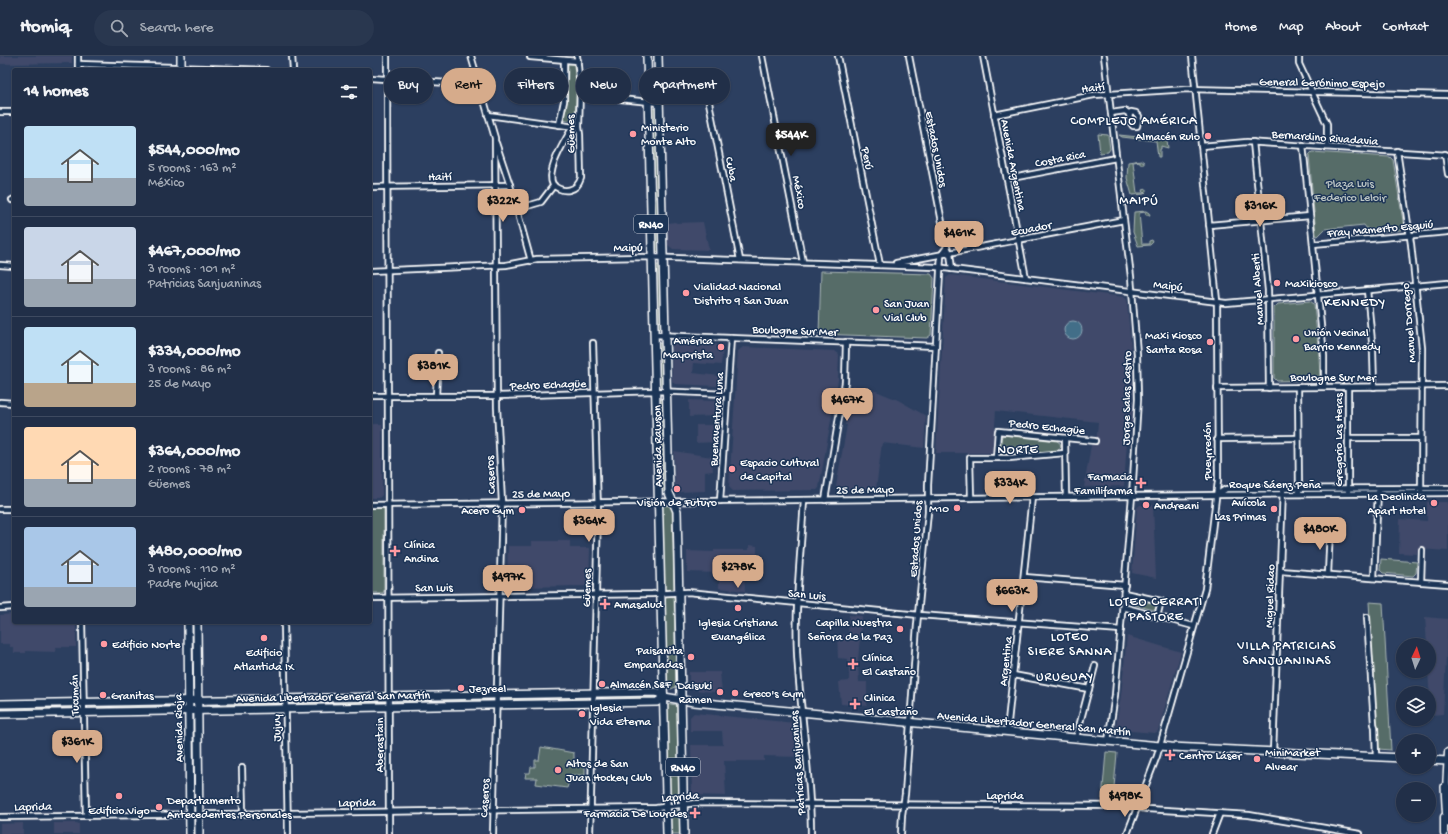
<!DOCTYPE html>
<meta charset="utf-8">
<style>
body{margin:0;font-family:"Gochi Hand",sans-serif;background:#29374f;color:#f1f3f6;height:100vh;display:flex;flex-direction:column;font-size:15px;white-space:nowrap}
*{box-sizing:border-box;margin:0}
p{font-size:13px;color:#a2a9b4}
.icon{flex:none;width:22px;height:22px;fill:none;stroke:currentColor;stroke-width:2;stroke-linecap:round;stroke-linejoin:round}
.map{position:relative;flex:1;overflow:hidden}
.sheet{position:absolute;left:12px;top:12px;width:360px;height:556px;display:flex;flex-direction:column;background:#212f48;border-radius:4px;box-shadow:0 1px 3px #0004,0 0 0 1px #3e4a60}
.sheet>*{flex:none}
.banner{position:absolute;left:384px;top:12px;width:380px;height:36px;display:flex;gap:8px}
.needle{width:26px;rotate:4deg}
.controls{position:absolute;left:1396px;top:582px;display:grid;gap:8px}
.controls a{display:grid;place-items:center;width:40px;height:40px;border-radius:50%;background:#212f48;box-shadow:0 1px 3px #0004,0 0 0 1px #3e4a60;font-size:20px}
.price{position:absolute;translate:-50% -34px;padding:0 9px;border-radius:8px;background:#d6ab8b;color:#111;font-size:13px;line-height:26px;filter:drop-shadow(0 1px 2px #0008)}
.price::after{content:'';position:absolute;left:50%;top:24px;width:12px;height:9px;margin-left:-6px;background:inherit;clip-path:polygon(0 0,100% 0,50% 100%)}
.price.active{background:#222;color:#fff}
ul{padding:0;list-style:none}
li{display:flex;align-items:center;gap:12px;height:100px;padding:0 12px}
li+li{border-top:1px solid #3e4a60}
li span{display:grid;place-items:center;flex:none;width:112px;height:80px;border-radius:4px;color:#555}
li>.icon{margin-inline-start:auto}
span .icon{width:48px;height:48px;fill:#fffc;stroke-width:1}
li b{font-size:17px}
h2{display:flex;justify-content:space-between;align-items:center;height:48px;padding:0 12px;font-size:17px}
.chip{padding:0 14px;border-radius:18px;background:#212f48;box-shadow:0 1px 3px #0004,0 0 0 1px #3e4a60;font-size:14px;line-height:36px}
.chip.active{background:#d6ab8b;color:#111}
header{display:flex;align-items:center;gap:24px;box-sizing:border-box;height:56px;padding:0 20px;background:#212f48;border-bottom:1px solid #3e4a60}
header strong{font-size:19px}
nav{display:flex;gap:22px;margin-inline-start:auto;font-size:14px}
.search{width:280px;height:36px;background:#29374f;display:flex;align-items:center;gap:10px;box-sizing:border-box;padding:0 14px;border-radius:22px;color:#a2a9b4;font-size:15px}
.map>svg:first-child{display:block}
.built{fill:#3f4a6a}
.green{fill:#566c68;stroke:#aab6b4}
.water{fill:#426e88;stroke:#8ea8b8}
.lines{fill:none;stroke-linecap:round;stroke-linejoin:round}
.minor-casing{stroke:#fff;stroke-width:8}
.tertiary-casing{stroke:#fff;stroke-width:9}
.secondary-casing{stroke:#fff;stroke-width:10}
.primary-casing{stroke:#fff;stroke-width:10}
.motorway-casing{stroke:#fff;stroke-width:12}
.minor{stroke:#1d3557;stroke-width:4.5}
.tertiary{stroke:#1d3557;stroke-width:6}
.secondary{stroke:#1d3557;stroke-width:7}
.primary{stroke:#1d3557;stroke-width:7}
.motorway{stroke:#1d3557;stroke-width:9}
.poi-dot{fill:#ff9aa2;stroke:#1d3557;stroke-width:1.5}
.labels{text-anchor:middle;stroke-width:3;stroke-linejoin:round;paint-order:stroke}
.shield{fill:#1d3557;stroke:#bbc2cd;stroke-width:1}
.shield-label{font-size:11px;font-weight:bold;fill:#fff}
.street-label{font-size:12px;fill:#fff;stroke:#1d3557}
.poi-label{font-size:12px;fill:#fff;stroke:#1d3557;text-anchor:start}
.park-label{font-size:12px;fill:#bbc4c3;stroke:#1d3557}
.neighbourhood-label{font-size:13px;letter-spacing:1px;fill:#fff;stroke:#1d3557}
</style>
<header>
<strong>Homiq</strong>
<div class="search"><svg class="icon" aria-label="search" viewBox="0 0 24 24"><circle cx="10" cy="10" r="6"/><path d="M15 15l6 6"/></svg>Search here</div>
<nav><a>Home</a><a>Map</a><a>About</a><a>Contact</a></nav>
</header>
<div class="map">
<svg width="1448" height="778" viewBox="0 0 1448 778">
<rect width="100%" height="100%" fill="#2c3f60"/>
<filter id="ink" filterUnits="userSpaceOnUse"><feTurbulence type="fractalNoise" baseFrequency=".025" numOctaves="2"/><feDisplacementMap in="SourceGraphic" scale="8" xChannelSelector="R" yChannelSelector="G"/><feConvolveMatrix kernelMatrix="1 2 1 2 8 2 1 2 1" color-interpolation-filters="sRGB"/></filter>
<g filter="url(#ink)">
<!-- built -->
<g class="built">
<path d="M0 0H72V7L0 8Z"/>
<path d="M675 166 677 167 703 166 709 194 673 193 668 189V167Z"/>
<path d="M950 219 1124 241 1127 244 1132 303 1133 339 1132 370H1128L1124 430 1084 431 1091 389H1096L1098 366 996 355 993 397H936L946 222Z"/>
<path d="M674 287 720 289 723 292 721 309 694 307 693 317 720 320V327L716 330 675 328 672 325 671 290Z"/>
<path d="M743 291 835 295 839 298 838 324 819 432 817 434 733 435 729 431 738 295Z"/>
<path d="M852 329 876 335 898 344 926 360 924 392 882 387 876 433 839 434 836 430 847 369H845Z"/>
<path d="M689 344 715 345 718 349 717 360 689 361Z"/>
<path d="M370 368H382V439L379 442H370Z"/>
<path d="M696 369H717L716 386 696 387Z"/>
<path d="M674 395 712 401 713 415 705 416V435L679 436 675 432Z"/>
<path d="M1427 446H1448V495L1418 493 1417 498 1399 497 1400 463 1427 465Z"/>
<path d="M1140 449H1153L1156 522 1132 517 1137 452Z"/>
<path d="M532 485H570V492H590L589 529 588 530 508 531 507 530 508 490H532Z"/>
<path d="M749 489 757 490V519L744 517 745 535 719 532V517L687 516V495L714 496V494H749Z"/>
<path d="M14 558V566H76V591H56L55 596 26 595V597H14V591H10V588H0V559Z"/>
<path d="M849 559 862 560 858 604 859 626H867V650L841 648 839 626 849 625V619L848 603 838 602 837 578 848 579Z"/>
<path d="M1425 561 1448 563 1443 658 1431 659 1428 615 1429 589H1427Z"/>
<path d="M1127 580 1181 596 1158 675 1155 677 1119 674 1116 670 1121 639Z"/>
<path d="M689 616H720L722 637 694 634 689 631Z"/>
<path d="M694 657 796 667 797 668 801 701 764 700V705H724L726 740 695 739 692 736 691 689H723L722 675H690V661Z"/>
<path d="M23 767V778H0V768Z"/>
<path d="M54 767H77L79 768V778H54Z"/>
</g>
<!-- green -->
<g class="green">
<path d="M568 8H573L574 10C577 29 577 46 574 64L572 65 563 63 567 46Z"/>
<path d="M653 52 656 53 660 195 659 196 656 195 655 162 654 159 652 53Z"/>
<path d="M1098 78 1108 79 1110 93 1108 96 1100 97Z"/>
<path d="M1119 79 1167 84 1168 92 1161 90V93H1160V101H1158L1156 85 1122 81Z"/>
<path d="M1312 96 1390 101 1393 104 1404 171 1401 174 1370 177 1364 169 1325 173 1318 180 1316 179 1309 99Z"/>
<path d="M1141 104 1144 106V108H1140V105L1133 106 1137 137H1144L1143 134 1147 133V135L1144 138 1132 139 1127 122 1128 106Z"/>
<path d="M1146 155 1149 157 1150 159H1146L1145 156 1139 157 1142 188H1149V185L1152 184 1153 186 1150 189 1138 190 1133 176 1134 156Z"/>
<path d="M658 209H660L662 272 660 273 657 272 655 210Z"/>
<path d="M821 215 931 218 934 222 931 279 927 282 819 278Z"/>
<path d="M1310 245 1314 248 1319 300 1320 322 1316 324 1277 325 1274 322V252L1278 248Z"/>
<path d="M660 287 663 289 664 328 661 329 658 328 657 288Z"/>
<path d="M661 343 664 345 666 435 664 436 661 435 659 345Z"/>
<path d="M1003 379 1057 385 1060 387 1061 391 1056 395 1002 399 1000 396 1001 382Z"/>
<path d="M666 449 672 451 674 533 670 535 664 533 662 451Z"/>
<path d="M370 452H383L384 453V535L383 537H370Z"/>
<path d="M1381 503 1417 506 1416 517 1413 520 1383 517 1380 514Z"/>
<path d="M668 540 674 541 676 631 671 633 667 630 664 542Z"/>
<path d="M1132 542 1156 547 1157 549 1156 553 1154 554 1131 548 1130 543Z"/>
<path d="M1369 546 1383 547 1391 694 1378 693Z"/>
<path d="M656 639V643L602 644V640Z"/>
<path d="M586 641V644L505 646 504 644 505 642Z"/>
<path d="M490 642V646L397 647 396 646 397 644Z"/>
<path d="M381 644V648L293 649 292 648 293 646Z"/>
<path d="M278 646V650L206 651 205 650 206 647Z"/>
<path d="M182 648V651L92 653V649Z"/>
<path d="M670 648 677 649 679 744 675 746 669 744 667 650Z"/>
<path d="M77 650V653L0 655V651Z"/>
<path d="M193 661H195L196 750 195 751 193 750Z"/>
<path d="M541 691 574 697V708H585V719H571L567 732 536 728 537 722H525L526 717H530L531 711H535V704H539Z"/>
<path d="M1106 696 1117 697 1113 743H1102Z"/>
<path d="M674 754 680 755V778H670V756Z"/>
</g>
<!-- water -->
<circle class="water" cx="1073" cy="274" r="9"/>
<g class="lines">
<!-- minor casing -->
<g class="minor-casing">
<g id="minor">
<path d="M78 0V14"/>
<path d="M292 0 293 14"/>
<path d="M387 0 389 778"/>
<path d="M471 0 495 82 497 351 502 447 493 778"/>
<path d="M762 0 803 206"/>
<path d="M838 0 880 209"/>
<path d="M909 0 947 191 950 197 952 213"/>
<path d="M983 0 1026 222"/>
<path d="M1104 0 1131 221 1137 298 1138 343 1132 440 1115 639 1108 685"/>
<path d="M1299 0V8L1327 68V91"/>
<path d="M530 1 578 5"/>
<path d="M78 8 266 14"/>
<path d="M370 22 479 29"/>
<path d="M648 37 705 26 740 204"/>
<path d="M580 39 660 47"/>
<path d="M0 56H14"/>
<path d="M1131 56 1136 57 1139 60 1137 70H1133L1131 67 1129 59Z"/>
<path d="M1111 57 1125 55 1130 58"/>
<path d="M488 59 575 71"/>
<path d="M994 59 1094 39 1188 33 1448 39"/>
<path d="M559 69 564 45V4"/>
<path d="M573 70C566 84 545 114 553 129 564 138 577 135 581 122L580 79 579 71 580 31 577 0"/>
<path d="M1253 86 1268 234 1269 332"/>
<path d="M496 87 510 129 531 205"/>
<path d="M1303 89 1324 300V331"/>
<path d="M1201 90 1247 86 1448 99"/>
<path d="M1397 95 1411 188 1422 292 1421 437"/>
<path d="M1445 98 1448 118"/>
<path d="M1007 123 1116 102"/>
<path d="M370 131 510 129"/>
<path d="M12 144 14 143"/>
<path d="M517 153 541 146 554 129"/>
<path d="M1209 169 1310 160"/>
<path d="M1313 188 1448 176"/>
<path d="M896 207 1124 164"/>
<path d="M0 209 14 210"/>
<path d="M370 215 506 209 537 203 643 201 936 211 1226 247 1448 227"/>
<path d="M1367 234 1373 296 1374 331"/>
<path d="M654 279 936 290"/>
<path d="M1298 331 1299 436"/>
<path d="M1348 331V435"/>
<path d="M1217 332 1448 330"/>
<path d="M370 340H496L655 335 727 338"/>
<path d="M436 340 438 297"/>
<path d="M0 346 14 347"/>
<path d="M1065 382 1066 440"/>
<path d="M1348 382H1421"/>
<path d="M1217 383 1298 382"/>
<path d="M996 402 998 375 1095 385"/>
<path d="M1218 438 1226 433 1448 432"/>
<path d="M971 442 970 402H1009L1065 397"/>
<path d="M804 444C801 494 795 545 797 596 800 657 811 717 811 778"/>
<path d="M825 444 845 326 846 286"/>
<path d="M720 445 731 282"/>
<path d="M370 449 1216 439 1448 437"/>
<path d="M0 453H14"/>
<path d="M1280 515 1448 528"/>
<path d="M1328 519 1330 472"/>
<path d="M1024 521 1125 529"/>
<path d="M1374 522 1378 436"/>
<path d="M1421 526 1422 494"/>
<path d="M1124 537 1161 545 1157 561"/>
<path d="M370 542 652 538 688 536 919 559 1121 574"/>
<path d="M1123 551 1193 570"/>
<path d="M0 552 14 551"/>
<path d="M1367 561 1374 668 1375 671 1376 701"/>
<path d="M82 566 86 760"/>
<path d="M284 566 288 778"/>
<path d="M1013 619 1089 633"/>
<path d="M1007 675 1032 441"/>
<path d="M1076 682 1095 610"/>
<path d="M1273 696 1283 433"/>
<path d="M242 712 243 757"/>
<path d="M0 761 656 752 696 747 1130 750 1147 753 1249 759 1360 778"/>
<path d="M590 778 598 456 593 287"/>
<path d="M901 778 902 759 905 738 917 569 928 456V429L941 199 947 191"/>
<path d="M1127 778 1157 700 1205 533 1218 425 1217 245 1192 0"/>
<path d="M1212 778 1220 757"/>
</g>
</g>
<!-- tertiary casing -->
<g class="tertiary-casing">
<g id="tertiary">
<path d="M1446 734 1448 696"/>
<path d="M1444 778V761"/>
</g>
</g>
<!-- secondary casing -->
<g class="secondary-casing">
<g id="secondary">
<path d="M181 0V14"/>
<path d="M188 566 190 778"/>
<path d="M197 566 199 778"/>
</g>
</g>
<!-- primary casing -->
<g class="primary-casing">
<g id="primary">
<path d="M647 0 667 778"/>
<path d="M658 0 669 437 677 455 684 778"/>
<path d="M0 648 657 636 664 641 694 646 1171 691 1403 702"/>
<path d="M0 658 657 646 664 641"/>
<path d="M1429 704 1448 705"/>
</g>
</g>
<!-- motorway casing -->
<g class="motorway-casing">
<path id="motorway" d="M1446 731 1448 766"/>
</g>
<!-- minor -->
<use href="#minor" class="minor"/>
<!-- tertiary -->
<use href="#tertiary" class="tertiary"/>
<!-- secondary -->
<use href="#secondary" class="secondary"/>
<!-- primary -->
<use href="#primary" class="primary"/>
<!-- motorway -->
<use href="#motorway" class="motorway"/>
</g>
</g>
<!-- markers -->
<g class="poi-dot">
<circle cx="633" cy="78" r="4"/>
<circle cx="1208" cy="80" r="4"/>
<circle cx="1277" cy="227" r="4"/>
<circle cx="686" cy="237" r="4"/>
<circle cx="876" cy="254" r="4"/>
<circle cx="1296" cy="283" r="4"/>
<circle cx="1210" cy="286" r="4"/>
<circle cx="721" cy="291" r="4"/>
<circle cx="732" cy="413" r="4"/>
<path d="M1139 421h4v4h4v4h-4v4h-4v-4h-4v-4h4z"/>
<circle cx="677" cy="433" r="4"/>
<circle cx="1434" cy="447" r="4"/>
<circle cx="1146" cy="449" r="4"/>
<circle cx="957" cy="452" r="4"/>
<circle cx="1274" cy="453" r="4"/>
<circle cx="522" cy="454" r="4"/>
<path d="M393 489h4v4h4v4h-4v4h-4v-4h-4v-4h4z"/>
<path d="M603 542h4v4h4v4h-4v4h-4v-4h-4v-4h4z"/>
<circle cx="738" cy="552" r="4"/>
<circle cx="900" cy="573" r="4"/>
<circle cx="264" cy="582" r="4"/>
<circle cx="104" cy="588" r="4"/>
<circle cx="691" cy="601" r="4"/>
<path d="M851 602h4v4h4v4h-4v4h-4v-4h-4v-4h4z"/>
<circle cx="602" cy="628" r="4"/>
<circle cx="461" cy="632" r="4"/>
<circle cx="720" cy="636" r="4"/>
<circle cx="735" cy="637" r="4"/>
<circle cx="103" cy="639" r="4"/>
<path d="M853 642h4v4h4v4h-4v4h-4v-4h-4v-4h4z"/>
<circle cx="582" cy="658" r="4"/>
<path d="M1168 693h4v4h4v4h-4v4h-4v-4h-4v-4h4z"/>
<circle cx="1257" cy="703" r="4"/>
<circle cx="558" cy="714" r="4"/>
<circle cx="119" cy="740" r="4"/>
<circle cx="159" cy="751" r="4"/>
<path d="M693 751h4v4h4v4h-4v4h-4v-4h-4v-4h4z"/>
</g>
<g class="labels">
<!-- shield labels -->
<g class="shield">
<rect x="634" y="159" width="34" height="18" rx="3"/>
<rect x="666" y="702" width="34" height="18" rx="3"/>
</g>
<g class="shield-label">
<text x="651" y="172">RN40</text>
<text x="683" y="715">RN40</text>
</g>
<!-- street labels -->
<g class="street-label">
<text transform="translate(1322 26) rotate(1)" y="4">General Gerónimo Espejo</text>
<text transform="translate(1093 31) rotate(-7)" y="4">Haití</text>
<text transform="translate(570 78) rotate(-91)" y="4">Güemes</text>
<text transform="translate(1325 81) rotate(4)" y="4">Bernardino Rivadavia</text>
<text transform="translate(937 93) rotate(79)" y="4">Estados Unidos</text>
<text transform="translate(868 102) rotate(79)" y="4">Perú</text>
<text transform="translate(1060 102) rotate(-11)" y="4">Costa Rica</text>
<text transform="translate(1014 109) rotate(79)" y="4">Avenida Argentina</text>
<text transform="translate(732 113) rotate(79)" y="4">Cuba</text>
<text transform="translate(440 120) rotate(-1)" y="4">Haití</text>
<text transform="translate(800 136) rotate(79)" y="4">México</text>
<text transform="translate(1031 172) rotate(-11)" y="4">Ecuador</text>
<text transform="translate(1380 172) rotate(-5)" y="4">Fray Mamerto Esquiú</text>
<text transform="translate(628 191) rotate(-1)" y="4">Maipú</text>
<text transform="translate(1168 229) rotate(7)" y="4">Maipú</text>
<text transform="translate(1257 233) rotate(-94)" y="4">Manuel Alberti</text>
<text transform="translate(1408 267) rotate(-95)" y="4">Manuel Dorrego</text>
<text transform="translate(795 274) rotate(2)" y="4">Boulogne Sur Mer</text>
<text x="1333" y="325">Boulogne Sur Mer</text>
<text transform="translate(548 328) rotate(-2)" y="4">Pedro Echagüe</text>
<text transform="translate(1126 342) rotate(-89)" y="4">Jorge Salas Castro</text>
<text transform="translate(716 363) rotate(-86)" y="4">Buenaventura Luna</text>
<text transform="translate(1047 370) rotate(6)" y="4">Pedro Echagüe</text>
<text transform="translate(1338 384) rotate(-90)" y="4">Gregorio Las Heras</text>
<text transform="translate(657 390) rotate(-91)" y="4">Avenida Rawson</text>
<text transform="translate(1207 395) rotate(-90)" y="4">Pueyrredón</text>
<text transform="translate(490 419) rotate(-93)" y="4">Caseros</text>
<text x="1275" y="432">Roque Sáenz Peña</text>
<text transform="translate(865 433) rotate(-1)" y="4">25 de Mayo</text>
<text transform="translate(541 437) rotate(-1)" y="4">25 de Mayo</text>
<text transform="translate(915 483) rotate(-86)" y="4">Estados Unidos</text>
<text transform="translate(434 531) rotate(-1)" y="4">San Luis</text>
<text transform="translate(586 532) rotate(-89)" y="4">Güemes</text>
<text transform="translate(807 538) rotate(5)" y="4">San Luis</text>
<text transform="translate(1269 540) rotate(-88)" y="4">Miguel Ridao</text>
<text transform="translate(1005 605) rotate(-84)" y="4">Argentina</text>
<text transform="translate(74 639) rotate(-91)" y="4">Tucumán</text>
<text transform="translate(333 640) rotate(-1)" y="4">Avenida Libertador General San Martín</text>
<text transform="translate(1034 667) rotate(5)" y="4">Avenida Libertador General San Martín</text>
<text transform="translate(178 672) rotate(-91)" y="4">Avenida Rioja</text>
<text transform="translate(276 672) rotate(-91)" y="4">Jujuy</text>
<text transform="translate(379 689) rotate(-90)" y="4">Aberastain</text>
<text transform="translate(797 707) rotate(-94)" y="4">Patricias Sanjuaninas</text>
<text x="1005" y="743">Laprida</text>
<text transform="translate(680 740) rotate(-5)" y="4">Laprida</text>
<text transform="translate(484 742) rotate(-88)" y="4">Caseros</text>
<text transform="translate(357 746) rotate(-1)" y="4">Laprida</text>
<text transform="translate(33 750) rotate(-1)" y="4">Laprida</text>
</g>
<!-- poi labels -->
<g class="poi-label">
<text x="641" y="75">Ministerio<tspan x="641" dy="14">Monte Alto</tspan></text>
<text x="1200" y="84" text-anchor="end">Almacén Rulo</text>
<text x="1285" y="231">Maxikiosco</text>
<text x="694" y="234">Vialidad Nacional<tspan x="694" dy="14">Distrito 9 San Juan</tspan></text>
<text x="884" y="251">San Juan<tspan x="884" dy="14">Vial Club</tspan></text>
<text x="1304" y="280">Unión Vecinal<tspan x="1304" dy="14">Barrio Kennedy</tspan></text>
<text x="1202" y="283" text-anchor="end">Maxi Kiosco<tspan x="1202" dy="14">Santa Rosa</tspan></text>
<text x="713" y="288" text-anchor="end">América<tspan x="713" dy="14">Mayorista</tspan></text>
<text x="740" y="410">Espacio Cultural<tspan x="740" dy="14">de Capital</tspan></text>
<text x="1133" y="424" text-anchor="end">Farmacia<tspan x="1133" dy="14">Familifarma</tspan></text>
<text x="1426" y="444" text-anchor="end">La Deolinda<tspan x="1426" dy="14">Apart Hotel</tspan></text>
<text x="677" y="450" text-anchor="middle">Visión de Futuro</text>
<text x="1266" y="450" text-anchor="end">Avícola<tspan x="1266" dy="14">Las Primas</tspan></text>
<text x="1154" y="453">Andreani</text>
<text x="949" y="456" text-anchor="end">M10</text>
<text x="514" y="458" text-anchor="end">Acero Gym</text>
<text x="404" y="492">Clínica<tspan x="404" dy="14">Andina</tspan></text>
<text x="614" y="552">Amasalud</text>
<text x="738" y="570" text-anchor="middle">Iglesia Cristiana<tspan x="738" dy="14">Evangélica</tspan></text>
<text x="892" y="570" text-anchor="end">Capilla Nuestra<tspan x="892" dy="14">Señora de la Paz</tspan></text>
<text x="112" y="592">Edificio Norte</text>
<text x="683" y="598" text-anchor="end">Paisanita<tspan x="683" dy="14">Empanadas</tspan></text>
<text x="264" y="600" text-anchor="middle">Edificio<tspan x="264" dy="14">Atlantida IX</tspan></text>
<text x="862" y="605">Clínica<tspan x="862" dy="14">El Castaño</tspan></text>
<text x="610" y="632">Almacén S&amp;F</text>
<text x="712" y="633" text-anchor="end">Daisuki<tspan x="712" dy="14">Ramen</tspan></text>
<text x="469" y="636">Jezreel</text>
<text x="743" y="641">Greco's Gym</text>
<text x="111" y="643">Granitas</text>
<text x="864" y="645">Clinica<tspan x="864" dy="14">El Castaño</tspan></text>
<text x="590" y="655">Iglesia<tspan x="590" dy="14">Vida Eterna</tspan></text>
<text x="1265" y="700">MiniMarket<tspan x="1265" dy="14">Alvear</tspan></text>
<text x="1179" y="703">Centro Láser</text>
<text x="566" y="711">Altos de San<tspan x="566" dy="14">Juan Hockey Club</tspan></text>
<text x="167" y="748">Departamento<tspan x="167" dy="14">Antecedentes Personales</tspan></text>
<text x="119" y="758" text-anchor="middle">Edificio Vigo</text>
<text x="687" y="761" text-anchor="end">Farmacia De Lourdes</text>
</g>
<!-- park labels -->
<g class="park-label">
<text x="1350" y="131">Plaza Luis<tspan x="1350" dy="14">Federico Leloir</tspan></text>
</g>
<!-- neighbourhood labels -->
<g class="neighbourhood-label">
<text x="1134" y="68">COMPLEJO AMÉRICA</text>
<text x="1139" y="148">MAIPÚ</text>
<text x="1355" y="250">KENNEDY</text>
<text x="1018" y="397">NORTE</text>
<text x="1156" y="549">LOTEO CERRATI<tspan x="1156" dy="15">PASTORE</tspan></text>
<text x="1070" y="584">LOTEO<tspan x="1070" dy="15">SIERE SANNA</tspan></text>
<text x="1287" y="593">VILLA PATRICIAS<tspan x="1287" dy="15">SANJUANINAS</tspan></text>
<text x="1065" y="624">URUGUAY</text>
</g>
</g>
</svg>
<div class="controls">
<a><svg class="needle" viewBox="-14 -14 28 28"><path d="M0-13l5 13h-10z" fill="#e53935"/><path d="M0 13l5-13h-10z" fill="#a2a9b4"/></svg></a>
<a><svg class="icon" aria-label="layers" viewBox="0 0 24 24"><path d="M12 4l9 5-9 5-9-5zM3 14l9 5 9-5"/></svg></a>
<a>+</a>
<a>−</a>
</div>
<b class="price active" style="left:791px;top:101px">$544K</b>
<b class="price" style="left:503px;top:167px">$322K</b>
<b class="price" style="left:1260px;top:172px">$316K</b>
<b class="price" style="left:959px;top:199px">$461K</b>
<b class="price" style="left:433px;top:332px">$381K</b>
<b class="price" style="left:847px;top:366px">$467K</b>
<b class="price" style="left:1010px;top:449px">$334K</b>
<b class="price" style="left:589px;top:487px">$364K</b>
<b class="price" style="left:1320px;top:495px">$480K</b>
<b class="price" style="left:738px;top:533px">$278K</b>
<b class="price" style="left:508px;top:543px">$497K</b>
<b class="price" style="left:1012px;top:557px">$663K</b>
<b class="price" style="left:77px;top:708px">$361K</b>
<b class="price" style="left:1125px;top:762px">$498K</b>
<div class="banner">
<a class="chip">Buy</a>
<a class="chip active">Rent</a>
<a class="chip">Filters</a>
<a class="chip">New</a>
<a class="chip">Apartment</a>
</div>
<section class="sheet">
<h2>14 homes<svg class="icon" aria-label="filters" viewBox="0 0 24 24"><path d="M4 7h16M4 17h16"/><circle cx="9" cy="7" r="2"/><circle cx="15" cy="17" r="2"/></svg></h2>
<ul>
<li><span style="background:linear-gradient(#bfe0f5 65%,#9aa5b1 0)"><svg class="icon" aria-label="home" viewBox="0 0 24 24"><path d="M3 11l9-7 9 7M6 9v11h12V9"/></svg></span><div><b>$544,000/mo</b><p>5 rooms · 163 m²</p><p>México</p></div></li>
<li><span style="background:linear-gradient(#c9d6e8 65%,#9aa5b1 0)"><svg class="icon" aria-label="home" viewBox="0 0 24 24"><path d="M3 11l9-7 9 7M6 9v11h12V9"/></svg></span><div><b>$467,000/mo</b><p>3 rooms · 101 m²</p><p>Patricias Sanjuaninas</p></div></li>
<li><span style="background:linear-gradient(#bfe0f5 70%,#b9a48a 0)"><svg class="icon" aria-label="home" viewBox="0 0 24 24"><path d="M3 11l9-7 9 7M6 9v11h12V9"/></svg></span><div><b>$334,000/mo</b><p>3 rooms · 86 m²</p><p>25 de Mayo</p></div></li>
<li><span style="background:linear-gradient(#ffd9b3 65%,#9aa5b1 0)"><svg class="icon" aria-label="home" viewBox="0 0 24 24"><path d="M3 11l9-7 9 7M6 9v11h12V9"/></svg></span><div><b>$364,000/mo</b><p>2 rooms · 78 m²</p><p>Güemes</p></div></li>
<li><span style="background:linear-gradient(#a9c7e8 75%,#9aa5b1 0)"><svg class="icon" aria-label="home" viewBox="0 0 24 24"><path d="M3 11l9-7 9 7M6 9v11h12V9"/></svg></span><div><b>$480,000/mo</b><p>3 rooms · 110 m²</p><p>Padre Mujica</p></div></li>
</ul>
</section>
</div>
